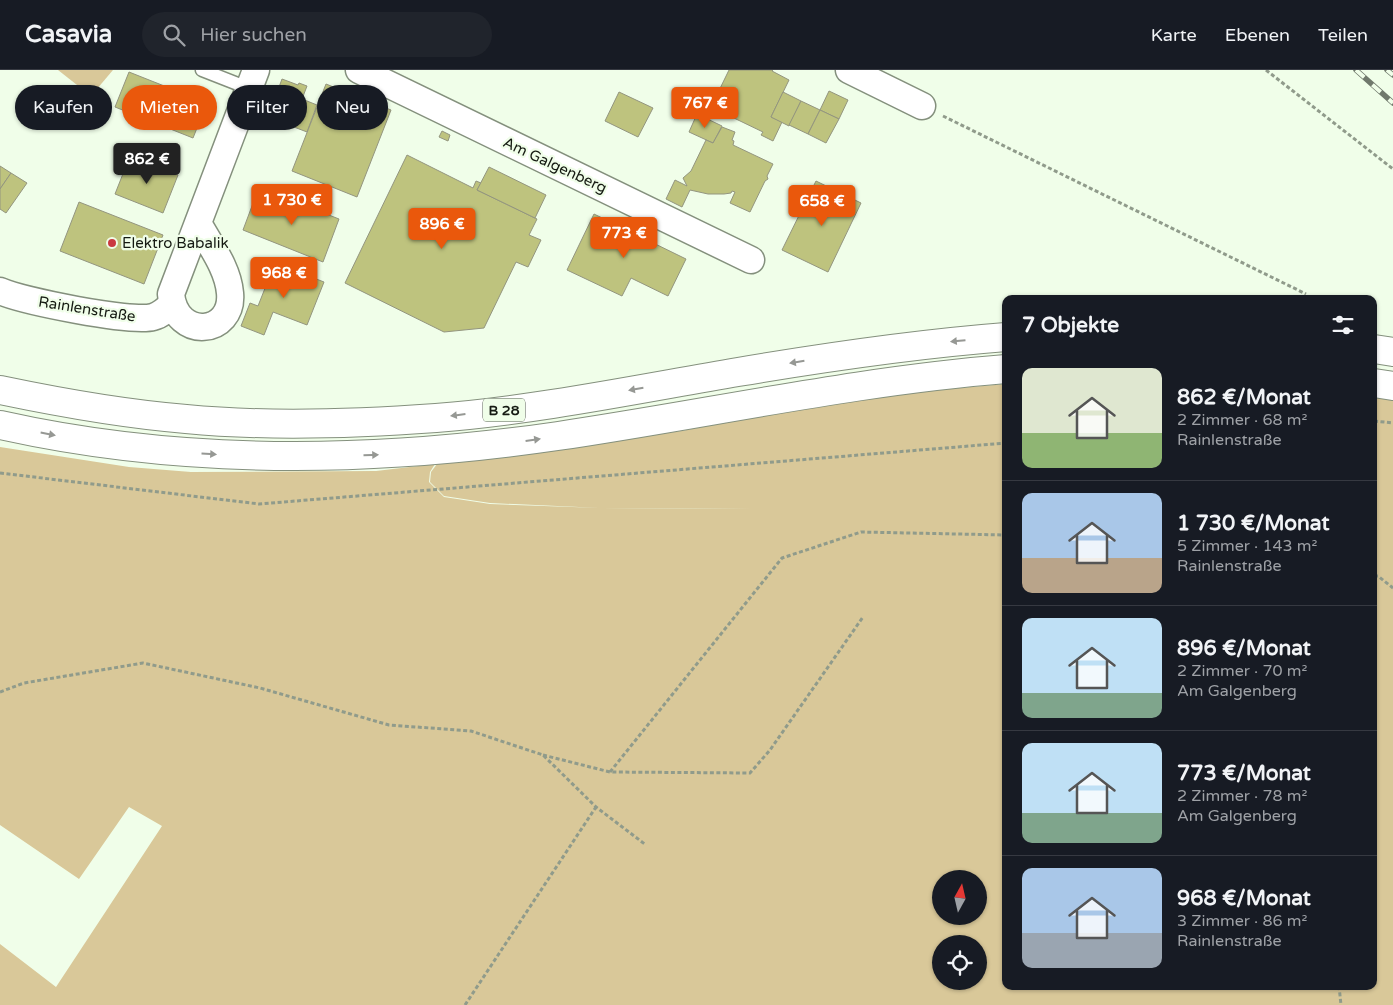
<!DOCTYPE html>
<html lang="de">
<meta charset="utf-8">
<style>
body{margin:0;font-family:"Varela Round",sans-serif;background:#20242c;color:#f1f3f6;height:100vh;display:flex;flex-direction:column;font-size:19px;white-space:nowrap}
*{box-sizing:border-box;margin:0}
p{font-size:16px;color:#9ea1a6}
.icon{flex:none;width:28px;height:28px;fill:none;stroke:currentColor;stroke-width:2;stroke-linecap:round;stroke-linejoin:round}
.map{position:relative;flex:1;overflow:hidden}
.details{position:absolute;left:1002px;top:225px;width:375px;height:695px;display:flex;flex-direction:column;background:#171b24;border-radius:10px;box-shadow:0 1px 4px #0004}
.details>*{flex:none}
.banner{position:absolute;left:15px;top:15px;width:475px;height:45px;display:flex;gap:10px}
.needle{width:32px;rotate:8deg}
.tools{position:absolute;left:932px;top:800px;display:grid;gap:10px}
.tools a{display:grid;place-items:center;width:55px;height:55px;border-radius:50%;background:#171b24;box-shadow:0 1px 4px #0004;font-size:25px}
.price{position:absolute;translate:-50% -42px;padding:0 11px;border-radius:5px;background:#ea580c;color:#fff;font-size:16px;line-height:32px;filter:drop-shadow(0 1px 2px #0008)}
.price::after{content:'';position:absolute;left:50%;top:30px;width:15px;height:11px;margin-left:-8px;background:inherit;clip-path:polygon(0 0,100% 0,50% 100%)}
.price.active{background:#222;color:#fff}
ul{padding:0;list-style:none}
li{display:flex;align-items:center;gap:15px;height:125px;padding:0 20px}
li+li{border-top:1px solid #363941}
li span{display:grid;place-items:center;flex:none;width:140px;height:100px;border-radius:10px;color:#555}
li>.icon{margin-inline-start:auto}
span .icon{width:60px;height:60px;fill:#fffc;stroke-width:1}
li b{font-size:21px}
h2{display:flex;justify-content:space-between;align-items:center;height:60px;padding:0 20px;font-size:21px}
.tag{padding:0 18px;border-radius:22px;background:#171b24;box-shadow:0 1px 4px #0004;font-size:18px;line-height:45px}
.tag.active{background:#ea580c;color:#fff}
header{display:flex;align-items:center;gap:30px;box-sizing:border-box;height:70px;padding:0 25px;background:#171b24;border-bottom:1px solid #363941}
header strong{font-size:24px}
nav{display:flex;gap:28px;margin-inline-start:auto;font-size:18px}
.search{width:350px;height:45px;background:#20242c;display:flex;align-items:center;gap:12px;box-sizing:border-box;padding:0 18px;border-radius:28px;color:#9ea1a6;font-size:19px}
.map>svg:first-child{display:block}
.green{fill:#d9c899;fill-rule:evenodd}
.building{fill:#bec37e;stroke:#93957f}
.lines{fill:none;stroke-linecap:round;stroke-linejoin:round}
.lane-casing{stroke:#84907d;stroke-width:15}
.street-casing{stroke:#84907d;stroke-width:29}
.highway-casing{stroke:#84907d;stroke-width:30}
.path{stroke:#909b8b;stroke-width:3;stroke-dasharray:4 2.5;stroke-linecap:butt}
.lane{stroke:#fff;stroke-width:12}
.street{stroke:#fff;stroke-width:26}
.highway{stroke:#fff;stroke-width:28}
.rail-casing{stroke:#70796c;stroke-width:5.5}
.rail{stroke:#f0fee9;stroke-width:4;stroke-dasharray:11;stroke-linecap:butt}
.oneway{fill:#969894}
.poi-dot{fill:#ca3a41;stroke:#f0fee9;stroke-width:2}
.labels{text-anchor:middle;stroke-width:4.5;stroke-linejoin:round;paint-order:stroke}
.shield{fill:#f0fee9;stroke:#575e52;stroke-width:1}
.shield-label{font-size:14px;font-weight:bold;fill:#151a12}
.street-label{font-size:15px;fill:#151a12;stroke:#f0fee9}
.poi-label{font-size:15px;fill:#151a12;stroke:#f0fee9;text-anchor:start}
</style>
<header>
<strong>Casavia</strong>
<div class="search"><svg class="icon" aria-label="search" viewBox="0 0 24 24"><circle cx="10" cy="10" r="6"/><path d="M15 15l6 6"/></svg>Hier suchen</div>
<nav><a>Karte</a><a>Ebenen</a><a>Teilen</a></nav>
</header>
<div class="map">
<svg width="1393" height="935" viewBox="0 0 1393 935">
<rect width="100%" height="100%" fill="#f0fee9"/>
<!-- green -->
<g class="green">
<path d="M58 0H113L91 26Z"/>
<path d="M1006 314V916H1374V327L1393 330V935H0V874L56 917 162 756 129 737 79 809 0 755V377L129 397 191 402 376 401 435 394 430 402 429 412 444 427 490 434 601 438 752 439 601 438 490 433 444 426 430 412 431 402 437 394 681 361 749 348 863 329 923 321ZM941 809H979V846H941ZM941 874H979V911H941Z"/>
</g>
<!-- building -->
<g class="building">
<path d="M729 0H773L772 1 789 10 771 47 782 52 773 71 761 65 763 62 711 37Z"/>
<path d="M129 2 207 33 193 68 115 37Z"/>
<path d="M282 9 298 15 299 13 307 16 302 29 317 35 307 62 268 47Z"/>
<path d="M326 14 391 40 357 127 292 101Z"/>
<path d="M829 21 848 30 839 49 820 40Z"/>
<path d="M619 22 653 38 638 67 605 51Z"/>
<path d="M783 22 801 31 789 56 771 47Z"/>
<path d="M801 31 820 40 808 64 789 55Z"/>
<path d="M820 40 839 49 826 73 808 64Z"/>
<path d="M697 44 722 56 713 73 689 62Z"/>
<path d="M722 57 735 62 732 70 734 71 733 75 773 94 767 106 768 109 765 111 750 142 730 133 735 122 732 121 731 123 724 124H708L690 120 682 137 666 129 675 110 687 116 683 108 691 101 706 70 713 73Z"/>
<path d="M442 61 450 65 448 71 439 67Z"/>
<path d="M407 85 473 118 476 111 481 113 477 120 537 149 529 165 541 170 528 197 516 192 484 258 444 262 345 213Z"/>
<path d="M130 86 178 105 163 143 115 124Z"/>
<path d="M0 96 11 103 0 119Z"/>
<path d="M489 97 546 125 535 148 477 120Z"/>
<path d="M11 103 27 113 6 143 0 139V119Z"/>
<path d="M816 111 861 133 828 202 782 180Z"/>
<path d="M273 123 339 149 323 192 243 160 255 128 269 133Z"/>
<path d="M79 132 163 165 144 214 60 181Z"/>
<path d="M594 144 686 189 668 226 631 208 622 226 567 200Z"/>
<path d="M275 193 324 212 307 255 273 242 264 265 241 256 250 233 258 236Z"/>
</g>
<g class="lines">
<!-- lane casing -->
<g class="lane-casing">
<path id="lane" d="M202 0 248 18"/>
</g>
<!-- street casing -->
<g class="street-casing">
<g id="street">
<path d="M359 0 751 190"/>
<path d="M849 0 922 36"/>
<path d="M198 153C210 175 228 198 230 223 234 265 176 271 171 224L256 0"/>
<path d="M0 221C23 231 131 253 153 247 161 245 166 240 172 234"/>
</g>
</g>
<!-- highway casing -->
<g class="highway-casing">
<g id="highway">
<path d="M1374 279 1393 282"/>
<path d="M1374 313 1393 316"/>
<path d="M0 320C62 333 124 344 186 349 269 357 353 354 436 348 537 340 638 319 738 302 827 287 916 274 1006 267"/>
<path d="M0 355C183 396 373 393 558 366 707 344 855 311 1006 299"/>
</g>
</g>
<!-- path -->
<g class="path">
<path d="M1266 0 1393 99"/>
<path d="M943 46 1306 224"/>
<path d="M1374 351 1393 353"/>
<path d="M0 403 259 434 1006 373"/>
<path d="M1374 506H1378L1393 518"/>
<path d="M0 622 24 613 143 593 260 618 389 655 471 661 543 685 596 737 646 775"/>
<path d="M543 685 610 702 750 703 770 680 863 547"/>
<path d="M610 702 782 488 861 462 1006 465"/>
<path d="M1339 916 1341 935"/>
<path d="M465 935 596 737"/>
</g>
<!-- lane -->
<use href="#lane" class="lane"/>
<!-- street -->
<use href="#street" class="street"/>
<!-- highway -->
<use href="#highway" class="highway"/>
<!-- rail casing -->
<g class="rail-casing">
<g id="rail">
<path d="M1356 0 1393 33"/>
<path d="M1387 0 1393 5"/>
</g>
</g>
<!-- rail -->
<use href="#rail" class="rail"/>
</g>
<!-- one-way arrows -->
<defs><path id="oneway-solid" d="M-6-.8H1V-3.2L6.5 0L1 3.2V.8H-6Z" transform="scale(1.25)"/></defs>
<g class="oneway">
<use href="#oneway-solid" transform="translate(958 271) rotate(175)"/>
<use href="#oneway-solid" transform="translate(797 292) rotate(171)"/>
<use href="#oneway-solid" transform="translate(636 319) rotate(170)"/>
<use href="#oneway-solid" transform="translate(458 345) rotate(173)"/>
<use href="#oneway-solid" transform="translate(48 364) rotate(11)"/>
<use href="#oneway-solid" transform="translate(533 370) rotate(-8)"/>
<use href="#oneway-solid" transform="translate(209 384) rotate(3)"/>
<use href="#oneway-solid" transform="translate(371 385) rotate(-2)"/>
</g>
<!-- markers -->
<circle class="poi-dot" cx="112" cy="173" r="5"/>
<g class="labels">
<!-- shield labels -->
<rect class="shield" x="483" y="328.5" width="42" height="23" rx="4"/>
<g class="shield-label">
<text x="504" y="345">B 28</text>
</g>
<!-- street labels -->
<g class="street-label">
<text transform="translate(555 95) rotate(25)" y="5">Am Galgenberg</text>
<text transform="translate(87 239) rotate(9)" y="5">Rainlenstraße</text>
</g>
<!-- poi labels -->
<g class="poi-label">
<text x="122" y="178">Elektro Babalik</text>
</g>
</g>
</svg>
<div class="tools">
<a><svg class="needle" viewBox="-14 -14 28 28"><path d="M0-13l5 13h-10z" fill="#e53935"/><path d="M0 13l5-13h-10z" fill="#9ea1a6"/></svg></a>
<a><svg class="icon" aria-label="locate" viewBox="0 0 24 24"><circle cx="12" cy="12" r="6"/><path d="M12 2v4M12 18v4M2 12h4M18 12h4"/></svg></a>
</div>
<b class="price" style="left:705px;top:59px">767 €</b>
<b class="price active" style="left:147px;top:115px">862 €</b>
<b class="price" style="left:292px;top:156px">1 730 €</b>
<b class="price" style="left:822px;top:157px">658 €</b>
<b class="price" style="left:442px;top:180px">896 €</b>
<b class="price" style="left:624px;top:189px">773 €</b>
<b class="price" style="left:284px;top:229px">968 €</b>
<div class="banner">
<a class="tag">Kaufen</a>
<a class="tag active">Mieten</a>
<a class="tag">Filter</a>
<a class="tag">Neu</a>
</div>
<section class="details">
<h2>7 Objekte<svg class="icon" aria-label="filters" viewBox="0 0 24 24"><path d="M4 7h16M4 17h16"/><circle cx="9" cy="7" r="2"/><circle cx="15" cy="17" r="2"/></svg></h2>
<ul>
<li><span style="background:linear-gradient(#dfe7d0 65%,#8fb573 0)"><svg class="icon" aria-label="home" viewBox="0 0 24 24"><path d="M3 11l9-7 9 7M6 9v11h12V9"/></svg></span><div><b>862 €/Monat</b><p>2 Zimmer · 68 m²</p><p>Rainlenstraße</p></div></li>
<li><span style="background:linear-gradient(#a9c7e8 65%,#b9a48a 0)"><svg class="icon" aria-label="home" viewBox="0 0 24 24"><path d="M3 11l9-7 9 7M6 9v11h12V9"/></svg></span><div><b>1 730 €/Monat</b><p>5 Zimmer · 143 m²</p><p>Rainlenstraße</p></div></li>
<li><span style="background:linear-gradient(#bfe0f5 75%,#7fa58c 0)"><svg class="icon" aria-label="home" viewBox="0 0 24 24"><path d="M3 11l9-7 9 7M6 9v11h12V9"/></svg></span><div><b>896 €/Monat</b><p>2 Zimmer · 70 m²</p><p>Am Galgenberg</p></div></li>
<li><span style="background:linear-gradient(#bfe0f5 70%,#7fa58c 0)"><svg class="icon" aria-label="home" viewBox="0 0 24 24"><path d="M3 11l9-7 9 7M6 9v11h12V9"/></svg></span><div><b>773 €/Monat</b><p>2 Zimmer · 78 m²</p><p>Am Galgenberg</p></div></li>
<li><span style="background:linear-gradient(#a9c7e8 65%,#9aa5b1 0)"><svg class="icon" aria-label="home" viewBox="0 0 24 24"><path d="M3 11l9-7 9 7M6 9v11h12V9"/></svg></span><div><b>968 €/Monat</b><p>3 Zimmer · 86 m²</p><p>Rainlenstraße</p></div></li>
</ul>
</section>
</div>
